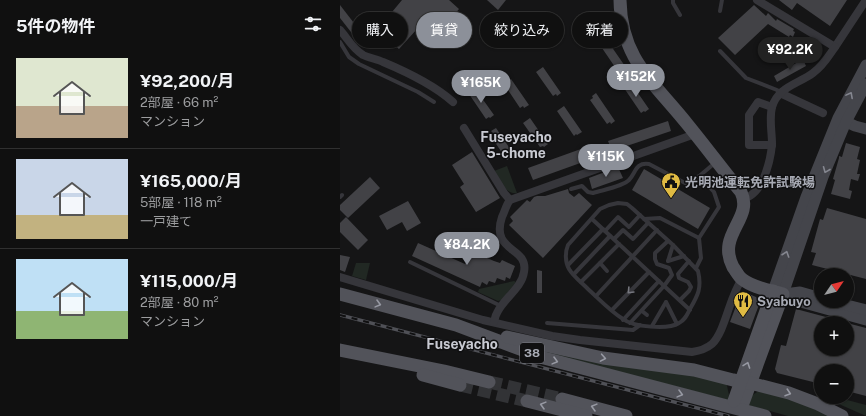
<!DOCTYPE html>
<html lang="ja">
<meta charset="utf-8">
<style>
body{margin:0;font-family:"Public Sans","Noto Sans JP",sans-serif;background:#191919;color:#f1f3f6;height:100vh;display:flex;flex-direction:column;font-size:15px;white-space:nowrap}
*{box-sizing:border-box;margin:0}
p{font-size:13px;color:#9c9d9f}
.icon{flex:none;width:22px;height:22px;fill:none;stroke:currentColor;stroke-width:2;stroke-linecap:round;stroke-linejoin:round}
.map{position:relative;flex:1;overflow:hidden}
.details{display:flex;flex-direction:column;background:#101010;width:340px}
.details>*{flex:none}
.banner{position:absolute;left:12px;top:12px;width:380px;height:36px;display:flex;gap:8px}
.needle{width:26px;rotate:55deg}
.buttons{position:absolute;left:474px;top:268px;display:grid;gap:8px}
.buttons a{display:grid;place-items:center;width:40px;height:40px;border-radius:50%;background:#101010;box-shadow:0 1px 3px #0004,0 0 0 1px #303030;font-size:20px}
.price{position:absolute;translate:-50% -34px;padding:0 9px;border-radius:14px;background:#8c9099;color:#fff;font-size:13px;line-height:26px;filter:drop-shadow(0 1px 2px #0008)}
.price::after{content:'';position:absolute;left:50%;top:24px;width:12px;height:9px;margin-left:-6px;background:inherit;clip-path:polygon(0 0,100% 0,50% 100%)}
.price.on{background:#222;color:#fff}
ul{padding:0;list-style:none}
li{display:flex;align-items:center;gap:12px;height:100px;padding:0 16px}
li+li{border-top:1px solid #303030}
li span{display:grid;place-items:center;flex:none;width:112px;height:80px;border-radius:0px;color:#555}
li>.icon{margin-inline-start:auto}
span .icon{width:48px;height:48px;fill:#fffc;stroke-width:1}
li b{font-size:17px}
h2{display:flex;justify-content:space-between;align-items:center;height:48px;padding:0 16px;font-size:17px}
.chip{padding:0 14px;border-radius:18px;background:#101010;box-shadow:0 1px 3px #0004,0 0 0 1px #303030;font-size:14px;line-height:36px}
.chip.on{background:#8c9099;color:#fff}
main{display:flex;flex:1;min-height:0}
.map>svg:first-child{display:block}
.green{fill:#212823}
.building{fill:#424246}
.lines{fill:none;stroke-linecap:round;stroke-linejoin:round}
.primary-tunnel{stroke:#323336;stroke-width:13;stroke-dasharray:13 6;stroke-linecap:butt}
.lane{stroke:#36363b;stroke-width:4}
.street{stroke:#36363b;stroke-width:8}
.secondary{stroke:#44454b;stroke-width:11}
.primary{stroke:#52535a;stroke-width:13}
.rail-casing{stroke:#4f5056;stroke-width:3.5}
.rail{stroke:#101011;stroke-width:2;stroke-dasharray:6;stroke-linecap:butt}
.oneway{stroke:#858790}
.oneway2{stroke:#75767e}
.oneway3{stroke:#9799a3}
.labels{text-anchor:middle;stroke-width:3;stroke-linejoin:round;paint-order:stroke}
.shield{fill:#101011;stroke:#7a7c84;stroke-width:1}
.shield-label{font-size:12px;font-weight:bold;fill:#a8abb5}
.poi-label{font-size:13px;font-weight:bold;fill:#a8abb5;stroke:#101011;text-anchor:start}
.neighbourhood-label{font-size:14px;font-weight:bold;fill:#c8cad2;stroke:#101011}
</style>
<main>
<section class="details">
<h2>5件の物件<svg class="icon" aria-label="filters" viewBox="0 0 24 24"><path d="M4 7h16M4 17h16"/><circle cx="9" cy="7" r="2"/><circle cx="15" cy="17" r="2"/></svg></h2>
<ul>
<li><span style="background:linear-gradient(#dfe7d0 60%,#b9a48a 0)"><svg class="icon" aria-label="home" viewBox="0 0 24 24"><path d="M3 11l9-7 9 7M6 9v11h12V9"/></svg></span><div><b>¥92,200/月</b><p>2部屋 · 66 m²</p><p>マンション</p></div></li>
<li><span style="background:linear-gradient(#c9d6e8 70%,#c2b280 0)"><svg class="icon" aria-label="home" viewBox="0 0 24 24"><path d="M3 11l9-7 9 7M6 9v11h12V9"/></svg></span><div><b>¥165,000/月</b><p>5部屋 · 118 m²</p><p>一戸建て</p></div></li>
<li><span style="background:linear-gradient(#bfe0f5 65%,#8fb573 0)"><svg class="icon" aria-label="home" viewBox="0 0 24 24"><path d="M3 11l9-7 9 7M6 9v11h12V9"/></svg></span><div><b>¥115,000/月</b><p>2部屋 · 80 m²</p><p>マンション</p></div></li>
</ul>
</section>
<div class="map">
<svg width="526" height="416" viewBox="0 0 526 416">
<rect width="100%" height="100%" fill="#151516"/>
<!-- green -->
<g class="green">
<path d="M167 166 177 193C165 195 159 179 154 171Z"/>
<path d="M16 263H30L26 280 12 276Z"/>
<path d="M174 281 176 282 162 300 158 301 138 292 139 289Z"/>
<path d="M190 349 386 381 389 395 388 400Z"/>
<path d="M420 390 448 398 493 416H448L408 405 411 396Z"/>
<path d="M483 397H496L526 405V416Z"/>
</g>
<!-- building -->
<g class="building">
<path d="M62 0H109L119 9 92 41 77 29 59 49 37 30Z"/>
<path d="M147 0H166L158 10Z"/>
<path d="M439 0H507L490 26 457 3 452 10Z"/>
<path d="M0 5 24 36 18 41 0 18Z"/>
<path d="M414 5 426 16 428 13 436 21 437 19 454 29 453 31 455 32 453 37 450 35 449 37 428 24 395 55 378 38Z"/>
<path d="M269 43 287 69 283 72 282 71 279 73 262 48Z"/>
<path d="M463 59 466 66 437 82 434 76Z"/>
<path d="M203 67 221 93 217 96 216 94 213 96 196 72Z"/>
<path d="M171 79 189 105 184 108 183 106 180 108 164 84Z"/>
<path d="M291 83 309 109 305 112 304 111 301 113 284 88Z"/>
<path d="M134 87 154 115 150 118 149 117 146 119 129 94 132 92 130 90Z"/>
<path d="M256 93 275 121 271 124 270 122 267 124 250 100 253 98 252 96Z"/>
<path d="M224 106 242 132 237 135 236 134 234 136 217 111Z"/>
<path d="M190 118 208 144 204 147 203 146 200 147 183 123Z"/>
<path d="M328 121 331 131 272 151 268 141Z"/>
<path d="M156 128 175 156 171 159 170 158 167 160 150 135 153 133 151 131Z"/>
<path d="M506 143 520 147 517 159 520 160 517 174H520L518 181 511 179 509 190 512 191 510 199 491 194 495 180 493 179 499 158V156L502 157Z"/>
<path d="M252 145 257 157 193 180 188 168Z"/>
<path d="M132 152 160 198 136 212 120 187 124 184 112 165Z"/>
<path d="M278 167 283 178 252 189 249 178Z"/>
<path d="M304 169 370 208 358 229 292 190Z"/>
<path d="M30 177 40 188 8 218 0 210V205Z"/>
<path d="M228 189 229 193 234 197 239 193 252 205 203 258 169 225 173 221 170 217 187 200 190 202 194 197 197 196H205Z"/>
<path d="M68 201 81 223 67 231 62 222 47 230 39 216Z"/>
<path d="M487 208 526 219V279L472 265 476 253 471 252 480 219 483 220Z"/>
<path d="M6 217 28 240 18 250 0 232V223Z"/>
<path d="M78 243 125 264 131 251 154 261 160 263 162 260 175 266 170 279 166 277 165 281 157 278 155 283 149 281 147 285 142 282 140 287 72 256Z"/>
<path d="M0 255 10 257 5 272 0 270Z"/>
<path d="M197 270 202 271V293H197Z"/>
<path d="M404 292 416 297 420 302 410 329 390 322 396 306 399 307Z"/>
<path d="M456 309 501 321 500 323H481V349H507V323L526 328V396L507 391V371H481V384L437 373 435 369 441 345 446 346Z"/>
</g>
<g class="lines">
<!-- primary-tunnel -->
<g class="primary-tunnel">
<path d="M149 382 222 399"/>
<path d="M120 385 187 401"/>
</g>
<!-- lane -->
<g class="lane">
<path d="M333 0V3L340 15"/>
<path d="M380 11 382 0"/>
<path d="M0 42 9 57 19 64 78 92 94 102"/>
<path d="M380 51 406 78 437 90 440 93"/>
<path d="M231 189 242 186 248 192 253 193C262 190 282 187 289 180 296 173 295 162 309 164L347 184 351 183 376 162"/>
<path d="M0 197 2 195"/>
<path d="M278 203 287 204 292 208 333 245 358 271C362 288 358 295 350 309 347 315 345 320 339 323 328 330 293 327 283 319 270 311 259 299 248 289 242 283 233 276 229 269 225 262 225 252 228 245L260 209 269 205Z"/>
<path d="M252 219 350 310"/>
<path d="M304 219 320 218 359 238"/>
<path d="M265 231 278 217 289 227 300 215"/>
<path d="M274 239 283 230 293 239 308 223"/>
<path d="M328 261 344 256"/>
<path d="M328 261 333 245"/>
<path d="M70 262 161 306"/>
<path d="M260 263 267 271"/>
<path d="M228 265 263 229"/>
<path d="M356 268 361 258 359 238 379 207 374 192 359 176"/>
<path d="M234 274 270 236"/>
<path d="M241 282 279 244"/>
<path d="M256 296 317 230"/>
<path d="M340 300 349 291 351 287 348 282 339 278 338 274 349 261"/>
<path d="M326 302 337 324"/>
<path d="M272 310 309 272"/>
<path d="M302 311 307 315"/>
<path d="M283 320 319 281"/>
<path d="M207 323 293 330 300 325"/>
<path d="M290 323 324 286 332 275 329 268 317 264 315 259V253L328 241"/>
<path d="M312 326 326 302"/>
</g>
<!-- street -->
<g class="street">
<path d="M417 0 495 47 526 0"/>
<path d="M0 30C7 38 13 49 23 55 29 58 37 59 43 62 67 72 93 84 113 102"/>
<path d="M440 93 483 113"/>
<path d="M124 128 164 193 170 200"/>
<path d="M432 145H409V115L418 102 432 107"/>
<path d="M404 199C414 195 418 189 423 180 428 168 431 157 432 144 432 132 429 119 432 107 438 87 458 84 473 73 483 66 488 57 495 47"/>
<path d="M0 277 143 320 212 336 240 340 352 352C359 351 366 349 372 344 386 330 389 297 402 279"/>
<path d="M154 322C155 319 155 316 157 313 163 299 182 288 184 272 189 246 150 253 162 217 165 211 166 205 170 200L355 134"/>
</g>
<!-- secondary -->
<g class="secondary">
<path d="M500 119 515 126 526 129"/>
<path d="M433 291 466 197 498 118 526 65"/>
<path d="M443 294 483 177 506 122 526 84"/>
<path d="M443 294 457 301 526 320"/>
<path d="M444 294 460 292 481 298"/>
<path d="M491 301 526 310"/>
</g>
<!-- primary -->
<g class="primary">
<path d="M280 0C281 60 314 82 348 125 366 147 383 170 401 192 414 219 376 234 393 267 396 271 399 277 402 279 413 288 430 290 443 294L403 403"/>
<path d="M0 294 116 325 204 358 425 416"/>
<path d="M167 337 263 358 354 370 393 380 410 383 449 393 478 404 502 416"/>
<path d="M0 350 104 371 149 382"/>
<path d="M83 375 120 385"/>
<path d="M222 399 286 416"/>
<path d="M187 401 246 416"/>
<path d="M394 401 433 291"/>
</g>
<!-- rail casing -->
<g class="rail-casing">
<path id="rail" d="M0 315 388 416"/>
</g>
<!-- rail -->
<use href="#rail" class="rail"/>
</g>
<!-- one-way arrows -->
<defs><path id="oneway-chevron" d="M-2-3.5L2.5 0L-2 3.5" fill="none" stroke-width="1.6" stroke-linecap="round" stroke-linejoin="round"/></defs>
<g class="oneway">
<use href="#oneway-chevron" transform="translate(510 95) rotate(-62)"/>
<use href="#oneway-chevron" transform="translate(486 170) rotate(112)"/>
<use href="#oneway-chevron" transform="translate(446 254) rotate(-71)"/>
</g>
<use class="oneway2" href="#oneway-chevron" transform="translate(290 291) rotate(134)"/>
<g class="oneway3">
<use href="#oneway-chevron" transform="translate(38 304) rotate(15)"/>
<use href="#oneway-chevron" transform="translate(263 358) rotate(10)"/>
<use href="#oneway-chevron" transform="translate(215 361) rotate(15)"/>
<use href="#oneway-chevron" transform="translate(407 365) rotate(-70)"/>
<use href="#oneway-chevron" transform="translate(448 393) rotate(18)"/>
<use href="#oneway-chevron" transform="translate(340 394) rotate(15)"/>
<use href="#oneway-chevron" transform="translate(203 405) rotate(-165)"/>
<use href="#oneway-chevron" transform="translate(254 407) rotate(-165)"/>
</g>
<!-- icons -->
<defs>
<g id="civic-pin" transform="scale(1)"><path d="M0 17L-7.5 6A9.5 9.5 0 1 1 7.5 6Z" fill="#e0bb43" stroke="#101011"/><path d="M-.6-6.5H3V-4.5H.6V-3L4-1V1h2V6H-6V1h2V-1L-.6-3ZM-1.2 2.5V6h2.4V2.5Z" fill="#111"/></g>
<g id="restaurant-pin" transform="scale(1)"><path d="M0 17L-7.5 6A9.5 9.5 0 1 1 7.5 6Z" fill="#e0bb43" stroke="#101011"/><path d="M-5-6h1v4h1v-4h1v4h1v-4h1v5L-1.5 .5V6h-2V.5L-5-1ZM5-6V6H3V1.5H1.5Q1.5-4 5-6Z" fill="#111"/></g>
</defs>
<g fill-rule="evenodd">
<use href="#civic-pin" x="331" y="182"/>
<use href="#restaurant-pin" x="403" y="301"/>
</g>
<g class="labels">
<!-- shield labels -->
<rect class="shield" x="180" y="343" width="24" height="20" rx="3"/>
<g class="shield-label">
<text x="192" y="357">38</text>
</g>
<!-- poi labels -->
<g class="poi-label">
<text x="345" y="187">光明池運転免許試験場</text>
<text x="417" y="306">Syabuyo</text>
</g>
<!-- neighbourhood labels -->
<g class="neighbourhood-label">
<text x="176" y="142">Fuseyacho<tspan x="176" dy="16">5-chome</tspan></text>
<text x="122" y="349">Fuseyacho</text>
</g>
</g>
</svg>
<div class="buttons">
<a><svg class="needle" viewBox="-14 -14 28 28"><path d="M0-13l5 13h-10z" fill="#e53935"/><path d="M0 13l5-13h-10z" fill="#9c9d9f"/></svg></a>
<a>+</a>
<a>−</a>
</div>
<b class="price on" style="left:450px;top:71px">¥92.2K</b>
<b class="price" style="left:296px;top:98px">¥152K</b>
<b class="price" style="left:141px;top:104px">¥165K</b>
<b class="price" style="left:266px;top:178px">¥115K</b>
<b class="price" style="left:127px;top:266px">¥84.2K</b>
<div class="banner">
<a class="chip">購入</a>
<a class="chip on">賃貸</a>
<a class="chip">絞り込み</a>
<a class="chip">新着</a>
</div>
</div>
</main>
